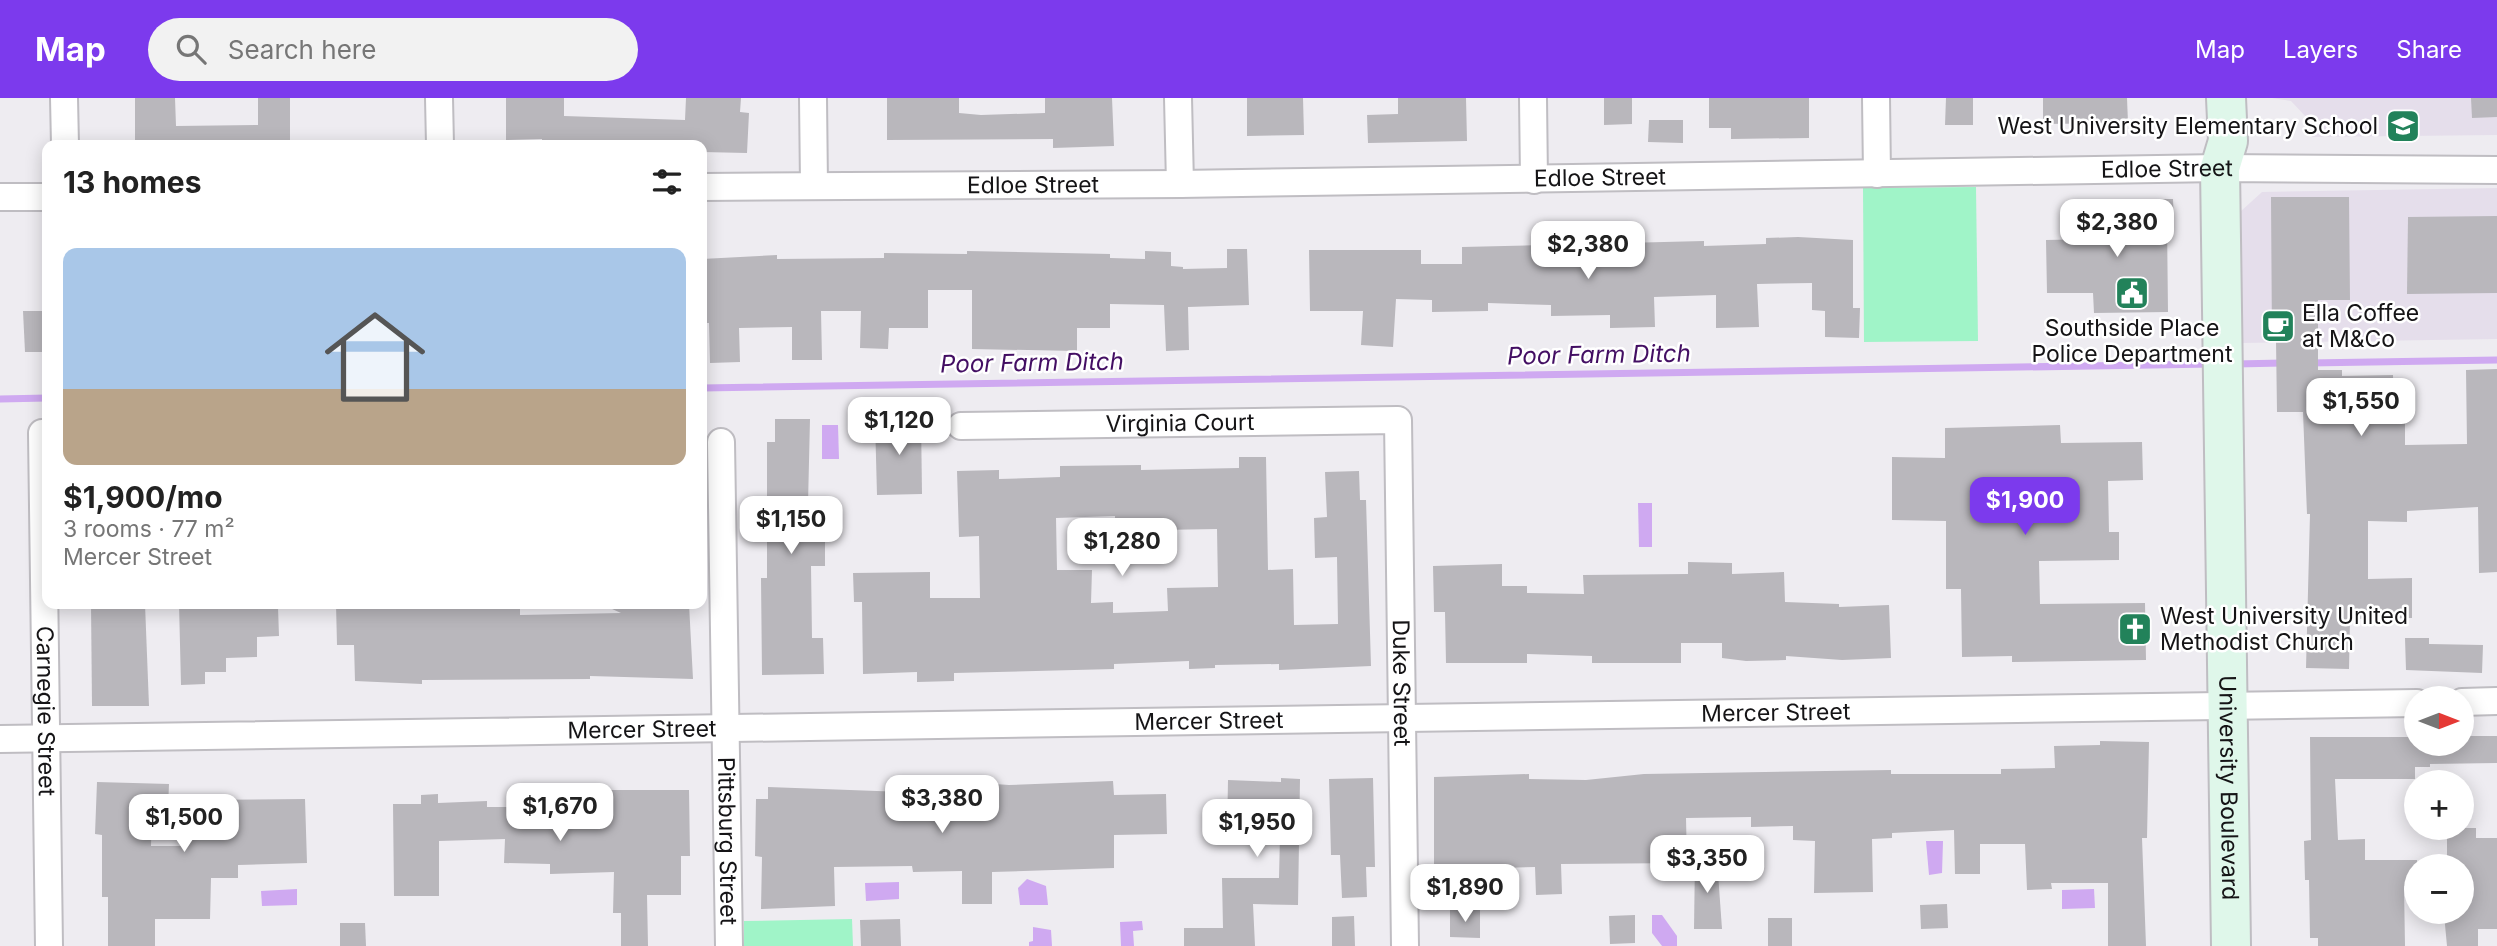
<!DOCTYPE html>
<meta charset="utf-8">
<style>
body{margin:0;font-family:Inter,sans-serif;background:#f2f2f2;color:#222;height:100vh;display:flex;flex-direction:column;font-size:26px;white-space:nowrap}
*{box-sizing:border-box;margin:0}
p{font-size:23px;color:#767676}
.icon{flex:none;width:38px;height:38px;fill:none;stroke:currentColor;stroke-width:2;stroke-linecap:round;stroke-linejoin:round}
.map{position:relative;flex:1;overflow:hidden}
.sheet{position:absolute;left:42px;top:42px;width:665px;height:469px;display:flex;flex-direction:column;background:#fff;border-radius:14px;box-shadow:0 4px 18px #0003}
.sheet>*{flex:none}
.needle{width:46px;rotate:90deg}
.tools{position:absolute;left:2404px;top:588px;display:grid;gap:14px}
.tools a{display:grid;place-items:center;width:70px;height:70px;border-radius:50%;background:#fff;box-shadow:0 4px 18px #0003;font-size:35px}
.price{position:absolute;translate:-50% -60px;padding:0 16px;border-radius:14px;background:#fff;color:#222;font-size:23px;line-height:46px;filter:drop-shadow(0 2px 4px #0008)}
.price::after{content:'';position:absolute;left:50%;top:42px;width:21px;height:16px;margin-left:-10px;background:inherit;clip-path:polygon(0 0,100% 0,50% 100%)}
.price.on{background:#7c3aed;color:#fff}
ul{padding:0;list-style:none}
li{display:grid;align-content:center;gap:14px;height:371px;padding:0 21px}
li+li{border-top:2px solid #e0e0e0}
li span{display:grid;place-items:center;height:217px;border-radius:14px;color:#555}
li>.icon{margin-inline-start:auto}
span .icon{width:126px;height:126px;fill:#fffc;stroke-width:1}
li b{font-size:30px}
h2{display:flex;justify-content:space-between;align-items:center;height:84px;padding:0 21px;font-size:30px}
header{display:flex;align-items:center;gap:42px;box-sizing:border-box;height:98px;padding:0 35px;background:#7c3aed;color:#fff}
header strong{font-size:33px}
nav{display:flex;gap:38px;margin-inline-start:auto;font-size:24px}
.search{width:490px;height:63px;background:#f2f2f2;display:flex;align-items:center;gap:18px;box-sizing:border-box;padding:0 24px;border-radius:38px;color:#767676;font-size:26px}
.map>svg:first-child{display:block}
.built{fill:#e5deeb}
.green{fill:#a0f4c8}
.water{fill:#cfa9f1}
.lines{fill:none;stroke-linecap:round;stroke-linejoin:round}
.stream{stroke:#cfa9f1;stroke-width:7}
.building{fill:#b9b7bc;fill-rule:evenodd}
.street-casing{stroke:#bfbdc2;stroke-width:30}
.secondary-casing{stroke:#bfbdc2;stroke-width:42}
.street{stroke:#fff;stroke-width:26}
.secondary{stroke:#dff7ea;stroke-width:38}
.labels{text-anchor:middle;stroke-width:5;stroke-linejoin:round;paint-order:stroke}
.poi-label{font-size:23px;fill:#151416;stroke:#fff;text-anchor:start}
.street-label{font-size:23px;fill:#151416;stroke:#fff}
.water-label{font-size:24px;font-style:italic;fill:#430e63;stroke:#fff}
</style>
<header>
<strong>Map</strong>
<div class="search"><svg class="icon" aria-label="search" viewBox="0 0 24 24"><circle cx="10" cy="10" r="6"/><path d="M15 15l6 6"/></svg>Search here</div>
<nav><a>Map</a><a>Layers</a><a>Share</a></nav>
</header>
<div class="map">
<svg width="2497" height="848" viewBox="0 0 2497 848">
<rect width="100%" height="100%" fill="#eeecf1"/>
<!-- built -->
<g class="built">
<path d="M2272 0H2497V37L2312 39 2306 19 2291 3Z"/>
<path d="M2497 90V241L2242 245 2240 114 2262 94Z"/>
</g>
<!-- green -->
<g class="green">
<path d="M1976 89 1978 243 1864 244 1863 90Z"/>
<path d="M852 821 853 848H744V823Z"/>
</g>
<!-- water -->
<g class="water">
<path d="M822 327H838L839 361H822Z"/>
<path d="M1638 405H1652V449H1639Z"/>
<path d="M1926 743H1943L1942 775 1929 777Z"/>
<path d="M1027 781 1046 788 1048 807H1020L1018 790Z"/>
<path d="M899 784V801L866 803 865 785Z"/>
<path d="M297 791V807L262 808 261 793Z"/>
<path d="M2094 791 2095 810 2062 811V792Z"/>
<path d="M1652 817H1662L1677 838V848H1662L1652 835Z"/>
<path d="M1142 823 1143 832 1133 833 1134 848H1121L1120 824Z"/>
<path d="M1033 829 1051 832 1052 848H1029V844L1033 843Z"/>
</g>
<g class="lines">
<!-- stream -->
<g class="stream">
<path d="M2309 265 2497 262"/>
<path d="M2235 266 2283 265"/>
<path d="M702 290 2213 266"/>
<path d="M0 301 47 300"/>
</g>
</g>
<!-- building -->
<g class="building">
<path d="M135 0H175L176 28 258 27V0H290V47H135Z"/>
<path d="M506 0H564V18L685 22 686 0H741L740 14 749 15 747 55 702 54V47H542V41L506 42Z"/>
<path d="M887 0H959V15L981 17 1045 15V0H1112L1114 48 1053 50V41L887 42Z"/>
<path d="M1247 0H1303L1304 37 1247 38Z"/>
<path d="M1398 0H1466L1467 43 1368 45 1367 17 1398 16Z"/>
<path d="M1604 0H1632V26L1604 27Z"/>
<path d="M1709 0H1809V40L1731 41V30H1709Z"/>
<path d="M1946 0H1973V27H1945Z"/>
<path d="M2043 0H2127L2128 25 2043 26Z"/>
<path d="M2471 0H2497V19L2472 20Z"/>
<path d="M1649 22H1683V45L1648 44Z"/>
<path d="M2271 99H2349L2350 202H2318V272H2342V278L2393 277 2394 326 2405 325V347L2467 346 2466 272 2497 271V474L2479 475 2478 409 2407 413V424L2368 423V481L2412 480V520L2350 521 2349 571 2306 570 2310 416H2307L2303 314H2277L2276 242 2272 243Z"/>
<path d="M2149 101H2173L2174 125H2167L2168 214 2094 215 2093 195H2047L2046 142 2093 141V106L2149 105Z"/>
<path d="M2497 118V195L2407 196 2408 119Z"/>
<path d="M1798 139 1853 142V210H1860L1859 240 1825 239V213L1812 212V185L1757 186 1759 229 1716 230V197L1654 199 1655 229 1610 230V217L1551 218V207L1488 205V213L1432 214V202L1396 201 1393 249 1361 247 1363 213H1310L1309 152H1421V166H1462V149L1704 143V148L1766 146V140Z"/>
<path d="M1227 151H1247L1249 207 1188 209 1189 252 1166 253 1164 207 1110 206V230H1077V253L972 251V192H928V230H889L888 251 860 250 861 213H821L822 262H792V229L739 230 740 264 710 265 709 225H702V161L777 157V161L884 160V155L967 156V153L1110 156V160L1145 161V153L1171 154V168L1183 169V171L1227 170Z"/>
<path d="M23 213H47V254H25Z"/>
<path d="M775 321H810L808 406H819V429H825V468H811L812 540H823L824 576 762 577 761 480H767V344H775Z"/>
<path d="M921 321 922 396 877 397 875 322Z"/>
<path d="M2060 327 2061 345 2142 344 2143 382 2108 383 2109 434H2119V462L2039 463 2040 506 2145 505 2146 562 2012 564V558L1962 559 1961 491H1946V423L1892 422V359L1945 360V330Z"/>
<path d="M1239 359H1266L1268 472 1293 471 1294 527 1338 526 1337 459 1315 460 1314 420 1327 419 1325 374 1359 373 1360 402H1366L1371 568 1279 572V566L1215 567V570L1189 571V563L1114 566V571L954 575V583L917 584V574L863 576 862 504H854L853 475 930 474V500H980L979 438 959 439 957 373 999 372V381L1060 379V368L1141 367V372L1239 370ZM1115 418V441H1160V432L1217 431 1218 489 1167 490 1168 513 1113 515V504L1091 505 1092 472H1057L1056 420Z"/>
<path d="M1688 464 1732 465V476L1784 474 1785 504 1839 506V509L1889 507 1891 560 1842 562 1786 558V562L1746 563 1722 560V545H1681V565H1592V558L1527 556V565H1446L1445 514H1434L1433 468 1502 466V488H1527V495L1584 496 1583 477 1688 476Z"/>
<path d="M91 506H145L149 608H92Z"/>
<path d="M179 506H256V509H278L279 538 257 539V559L226 560V574H205V586L181 587Z"/>
<path d="M336 506H520V517L621 515 601 506H689L693 581 590 578V581L422 582V586L355 583 354 547H337Z"/>
<path d="M2405 540H2429V546L2483 547 2482 575 2406 572Z"/>
<path d="M2462 638H2497V665L2430 666V669H2415V681H2335L2338 742 2365 741V762H2417V788H2404L2405 848H2318V840H2310L2309 782H2305L2304 743 2311 742 2310 639H2417V646H2462Z"/>
<path d="M2100 643 2149 644 2147 740H2142L2146 848H2108V785H2051L2052 791 2027 792 2025 746H1980V776H1955L1954 732 1892 735V740L1872 741 1873 794 1814 795 1815 743 1793 742V728L1751 729V719L1686 720 1687 765 1561 766 1562 796 1536 797 1535 769 1464 771V802H1434V679L1529 676V681L1586 682 1644 676 1891 672V676H2001V671L2055 670 2054 648 2100 647Z"/>
<path d="M1281 680 1300 681 1298 807 1253 806 1255 848H1184V830H1223L1222 780H1279L1280 738 1227 737 1228 682 1281 684Z"/>
<path d="M1373 680 1375 769H1366L1367 799 1342 800 1340 757H1331L1329 681Z"/>
<path d="M1113 683 1114 697 1166 696 1167 736 1114 737V770L992 774V806H962V773L913 774 912 768 834 769 835 808 761 811 762 759 755 758 756 701H768V689L904 694V708H925V721L967 720V684L1009 687Z"/>
<path d="M97 684 169 686 168 710H152L151 748H188L187 702 305 701 307 765 238 767V780H211L210 821H155V848H108V799H102V737L95 736Z"/>
<path d="M566 692H689L690 758H681V797H647L648 848H621V815H613L614 774 550 776V766L504 765 505 741 439 743V798H394L393 706H421V697L438 696V705L487 703V709H567Z"/>
<path d="M2447 730H2476V740H2497V831H2478V848H2447L2444 816 2462 814V768H2447Z"/>
<path d="M1695 761H1717L1722 831H1694Z"/>
<path d="M1947 806 1948 830 1921 831 1920 807Z"/>
<path d="M1450 812H1480V840L1450 839Z"/>
<path d="M1635 817V845L1610 846 1609 818Z"/>
<path d="M1354 818 1355 848H1332V819Z"/>
<rect x="1768" y="820" width="24" height="28"/>
<path d="M900 821 901 848H861L860 822Z"/>
<path d="M340 825H365L366 848H340Z"/>
</g>
<g class="lines">
<!-- street casing -->
<g class="street-casing">
<g id="street">
<path d="M64 0 65 47"/>
<path d="M439 0 440 47"/>
<path d="M813 0 814 87"/>
<path d="M1178 0 1180 86"/>
<path d="M1533 0 1534 82"/>
<path d="M1876 0 1877 76"/>
<path id="s1" d="M702 89 1180 86 2220 70 2497 72"/>
<path d="M0 99H47"/>
<path id="s2" d="M961 328 1398 322 1405 848"/>
<path id="s3" d="M42 335 49 848"/>
<path id="s4" d="M721 344 729 848"/>
<path d="M2462 604 2497 603"/>
<path id="s5" d="M0 641 2417 605"/>
</g>
</g>
<!-- secondary casing -->
<g class="secondary-casing">
<g id="secondary">
<path id="s6" d="M2226 0 2228 43 2220 70 2231 848"/>
</g>
</g>
<!-- street -->
<use href="#street" class="street"/>
<!-- secondary -->
<use href="#secondary" class="secondary"/>
</g>
<!-- icons -->
<defs>
<g id="school-square" transform="scale(1.75)"><rect x="-9" y="-9" width="18" height="18" rx="4" fill="#22825a" stroke="#fff"/><path d="M0-5L7-2L0 1L-7-2ZM-4 1L0 2.5L4 1V4Q0 6-4 4Z" fill="#fff"/></g>
<g id="civic-square" transform="scale(1.75)"><rect x="-9" y="-9" width="18" height="18" rx="4" fill="#22825a" stroke="#fff"/><path d="M-.6-6.5H3V-4.5H.6V-3L4-1V1h2V6H-6V1h2V-1L-.6-3ZM-1.2 2.5V6h2.4V2.5Z" fill="#fff"/></g>
<g id="cafe-square" transform="scale(1.75)"><rect x="-9" y="-9" width="18" height="18" rx="4" fill="#22825a" stroke="#fff"/><path d="M-5.5-4.5H6V0H3Q3 3.5 0 3.5H-2.5Q-5.5 3.5-5.5 0ZM3-3.2v2h1.7v-2ZM-6 4.5H4V6H-6Z" fill="#fff"/></g>
<g id="church-square" transform="scale(1.75)"><rect x="-9" y="-9" width="18" height="18" rx="4" fill="#22825a" stroke="#fff"/><path d="M-1.2-6h2.4v3.5h3.3v2.4h-3.3V6h-2.4V-.1h-3.3v-2.4h3.3Z" fill="#fff"/></g>
</defs>
<g fill-rule="evenodd">
<use href="#school-square" x="2403" y="28"/>
<use href="#civic-square" x="2132" y="195"/>
<use href="#cafe-square" x="2278" y="228"/>
<use href="#church-square" x="2135" y="531"/>
</g>
<g class="labels">
<!-- poi labels -->
<g class="poi-label">
<text x="2378" y="36" text-anchor="end">West University Elementary School</text>
<text x="2302" y="223">Ella Coffee<tspan x="2302" dy="26">at M&amp;Co</tspan></text>
<text x="2132" y="238" text-anchor="middle">Southside Place<tspan x="2132" dy="26">Police Department</tspan></text>
<text x="2160" y="526">West University United<tspan x="2160" dy="26">Methodist Church</tspan></text>
</g>
<!-- street labels -->
<g class="street-label">
<text dy="8" stroke="none"><textPath href="#s1" startOffset="1465">Edloe Street</textPath></text>
<text dy="8" stroke="none"><textPath href="#s1" startOffset="898">Edloe Street</textPath></text>
<text dy="8" stroke="none"><textPath href="#s1" startOffset="331">Edloe Street</textPath></text>
<text dy="8" stroke="none"><textPath href="#s2" startOffset="219">Virginia Court</textPath></text>
<text dy="8" stroke="none"><textPath href="#s2" startOffset="700">Duke Street</textPath></text>
<text dy="8" stroke="none"><textPath href="#s3" startOffset="278">Carnegie Street</textPath></text>
<text dy="8" stroke="none"><textPath href="#s5" startOffset="1776">Mercer Street</textPath></text>
<text dy="8" stroke="none"><textPath href="#s5" startOffset="1209">Mercer Street</textPath></text>
<text dy="8" stroke="none"><textPath href="#s5" startOffset="642">Mercer Street</textPath></text>
<text dy="8" stroke="none"><textPath href="#s6" startOffset="691">University Boulevard</textPath></text>
<text dy="8" stroke="none"><textPath href="#s4" startOffset="399">Pittsburg Street</textPath></text>
</g>
<!-- water labels -->
<g class="water-label">
<text transform="translate(1599 257) rotate(-1)" y="8">Poor Farm Ditch</text>
<text transform="translate(1032 265) rotate(-1)" y="8">Poor Farm Ditch</text>
</g>
</g>
</svg>
<div class="tools">
<a><svg class="needle" viewBox="-14 -14 28 28"><path d="M0-13l5 13h-10z" fill="#e53935"/><path d="M0 13l5-13h-10z" fill="#767676"/></svg></a>
<a>+</a>
<a>−</a>
</div>
<b class="price" style="left:2117px;top:161px">$2,380</b>
<b class="price" style="left:1588px;top:183px">$2,380</b>
<b class="price" style="left:2361px;top:340px">$1,550</b>
<b class="price" style="left:899px;top:359px">$1,120</b>
<b class="price on" style="left:2025px;top:439px">$1,900</b>
<b class="price" style="left:791px;top:458px">$1,150</b>
<b class="price" style="left:1122px;top:480px">$1,280</b>
<b class="price" style="left:942px;top:737px">$3,380</b>
<b class="price" style="left:560px;top:745px">$1,670</b>
<b class="price" style="left:184px;top:756px">$1,500</b>
<b class="price" style="left:1257px;top:761px">$1,950</b>
<b class="price" style="left:1707px;top:797px">$3,350</b>
<b class="price" style="left:1465px;top:826px">$1,890</b>
<section class="sheet">
<h2>13 homes<svg class="icon" aria-label="filters" viewBox="0 0 24 24"><path d="M4 7h16M4 17h16"/><circle cx="9" cy="7" r="2"/><circle cx="15" cy="17" r="2"/></svg></h2>
<ul>
<li><span style="background:linear-gradient(#a9c7e8 65%,#b9a48a 0)"><svg class="icon" aria-label="home" viewBox="0 0 24 24"><path d="M3 11l9-7 9 7M6 9v11h12V9"/></svg></span><div><b>$1,900/mo</b><p>3 rooms · 77 m²</p><p>Mercer Street</p></div></li>
</ul>
</section>
</div>
